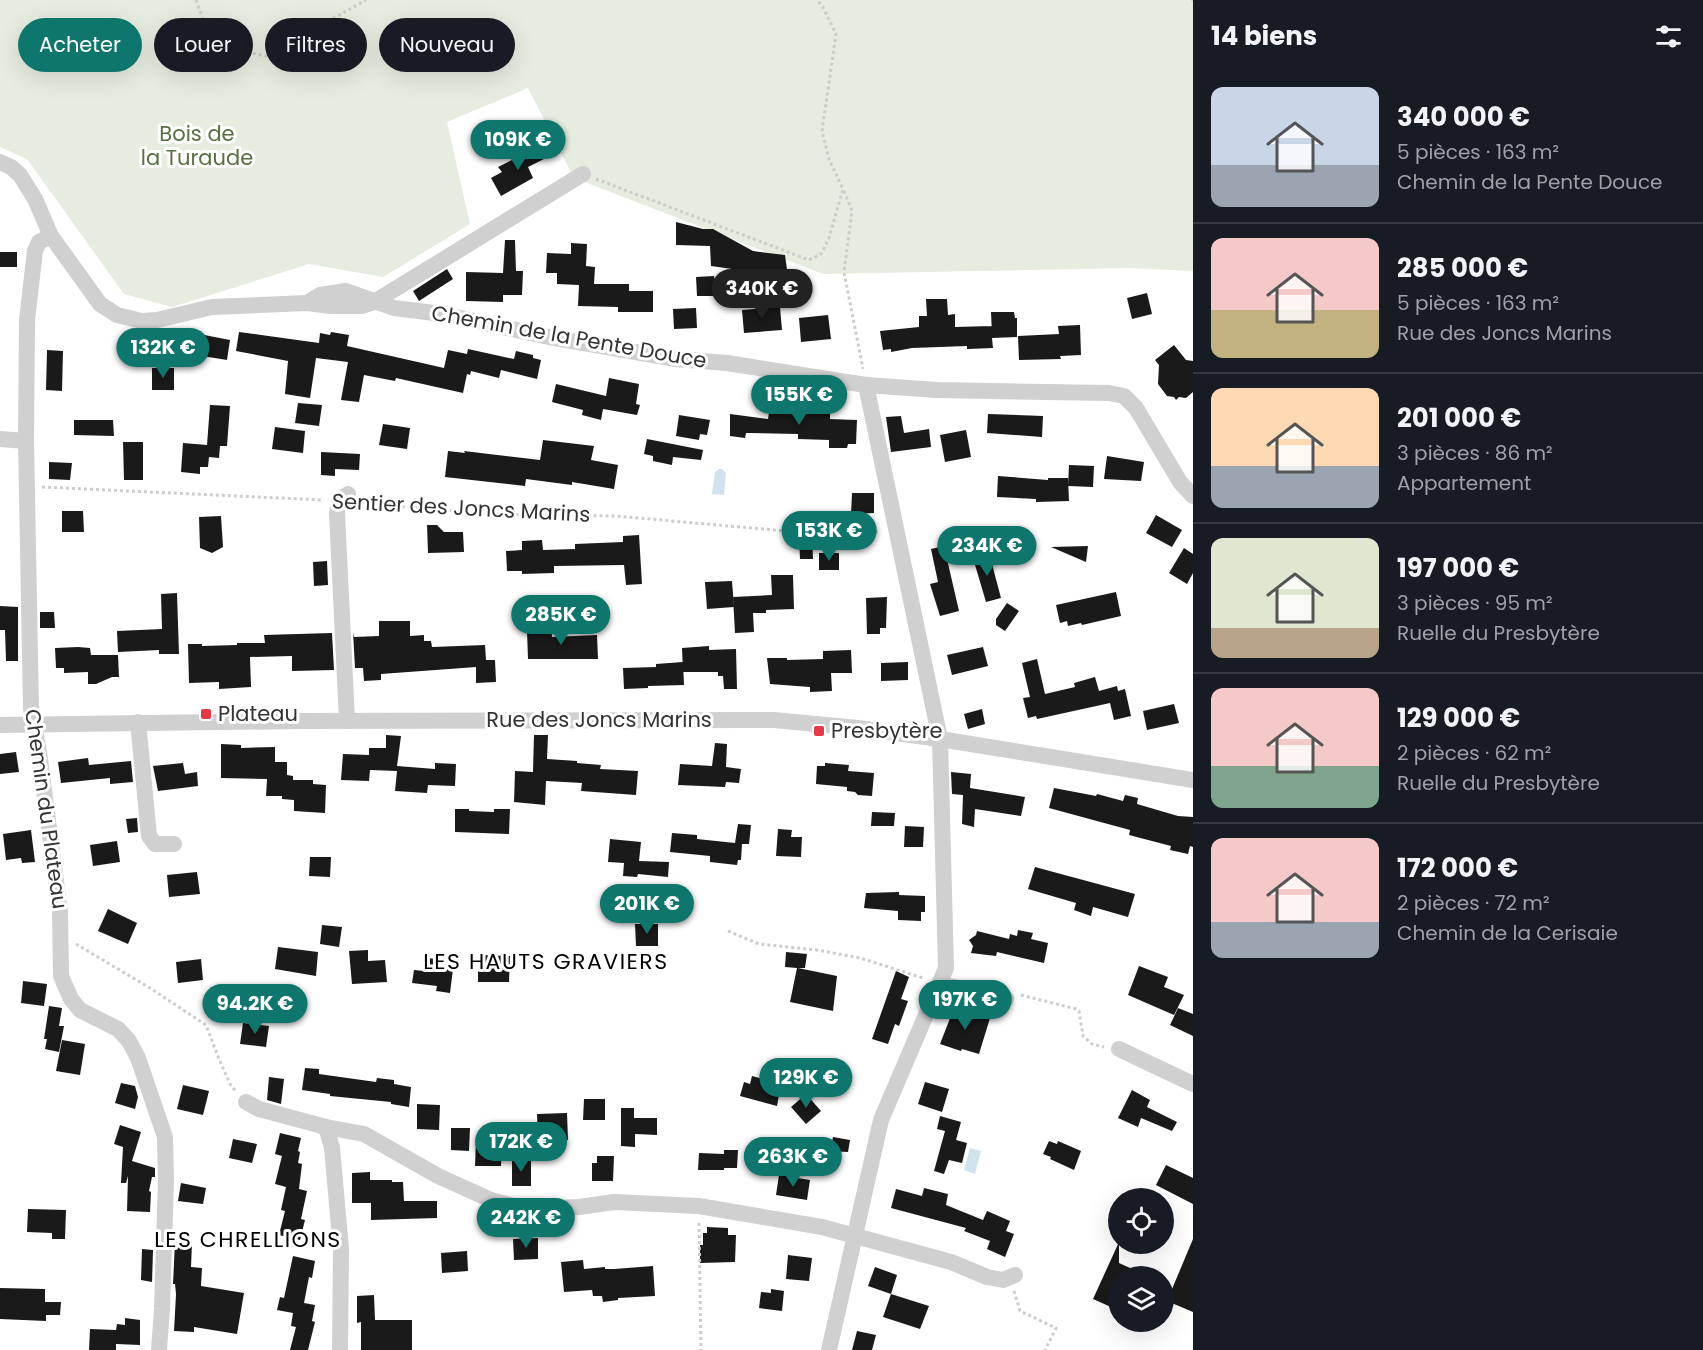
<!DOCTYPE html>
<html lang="fr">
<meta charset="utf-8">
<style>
body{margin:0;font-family:Poppins,sans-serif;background:#242831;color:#f1f3f6;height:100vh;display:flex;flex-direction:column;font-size:22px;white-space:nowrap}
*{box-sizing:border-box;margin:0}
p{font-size:20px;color:#9ea1a6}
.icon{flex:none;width:33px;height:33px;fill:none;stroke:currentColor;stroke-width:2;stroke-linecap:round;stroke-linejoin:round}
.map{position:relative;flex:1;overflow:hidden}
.panel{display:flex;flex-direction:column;background:#171b24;width:510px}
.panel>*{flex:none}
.top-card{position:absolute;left:18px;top:18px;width:570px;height:54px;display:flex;gap:12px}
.controls{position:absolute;left:1108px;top:1188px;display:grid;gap:12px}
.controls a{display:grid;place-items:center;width:66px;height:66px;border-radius:50%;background:#171b24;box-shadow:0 6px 24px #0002;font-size:30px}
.price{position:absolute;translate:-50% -51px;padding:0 14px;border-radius:21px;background:#0f766e;color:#fff;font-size:20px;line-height:39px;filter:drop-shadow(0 2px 3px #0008)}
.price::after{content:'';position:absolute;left:50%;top:36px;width:18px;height:14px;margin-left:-9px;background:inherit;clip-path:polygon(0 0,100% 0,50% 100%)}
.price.selected{background:#222;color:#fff}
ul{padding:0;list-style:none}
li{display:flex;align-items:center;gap:18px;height:150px;padding:0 18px}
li+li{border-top:2px solid #363941}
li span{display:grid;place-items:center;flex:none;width:168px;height:120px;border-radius:12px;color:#555}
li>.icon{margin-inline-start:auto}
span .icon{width:72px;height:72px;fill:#fffc;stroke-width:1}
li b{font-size:26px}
h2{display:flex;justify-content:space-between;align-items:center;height:72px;padding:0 18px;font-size:26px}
.chip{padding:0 21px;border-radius:27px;background:#171b24;box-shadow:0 6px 24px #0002;font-size:21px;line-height:54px}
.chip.selected{background:#0f766e;color:#fff}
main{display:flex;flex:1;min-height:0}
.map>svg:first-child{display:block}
.green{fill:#e6ecdf}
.water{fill:#cfe2ee}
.building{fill:#1a1a1a}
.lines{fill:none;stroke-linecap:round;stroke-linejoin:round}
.path{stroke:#cdcdcd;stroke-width:3;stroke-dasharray:3 3;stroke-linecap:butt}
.minor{stroke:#d0d0d0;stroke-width:16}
.poi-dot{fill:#e63946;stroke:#fff;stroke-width:2}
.labels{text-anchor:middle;stroke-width:6;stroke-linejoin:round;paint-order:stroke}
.park-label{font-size:21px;fill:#56703f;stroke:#fff}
.street-label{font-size:21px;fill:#333;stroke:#fff}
.poi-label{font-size:21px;fill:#333;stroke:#fff;text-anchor:start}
.neighbourhood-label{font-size:22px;letter-spacing:1.5px;fill:#000;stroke:#fff}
</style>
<main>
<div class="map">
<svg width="1193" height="1350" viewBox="0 0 1193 1350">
<rect width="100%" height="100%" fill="#fff"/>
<!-- green -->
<path class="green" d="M0 0H1193V271L1128 268 823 274 574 178 528 88 447 122 470 224 383 277 309 264 172 307 124 294 27 159 0 147Z"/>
<!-- water -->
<g class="water">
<path d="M719 469H722L726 473 724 495 712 494 715 472Z"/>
<path d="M970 1148 981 1151 975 1174 964 1170Z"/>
</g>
<!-- building -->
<g class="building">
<path d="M542 145 548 157 528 167 533 178 501 196 491 178 502 172 498 167Z"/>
<path d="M676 222 703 229H713L753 251 785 255 788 277 711 266 710 246 676 245Z"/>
<path d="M505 240H515L516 271H523L522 295H503V302L466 301V272L503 273Z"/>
<path d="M571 243 587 244 586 266 595 267 594 284H629V291H653V312H618V307L578 306 579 285 557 284V273H546L547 253 571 254Z"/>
<rect x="0" y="252" width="17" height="15"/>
<path d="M447 269 453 279 419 301 413 291Z"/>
<path d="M714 276 716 296H697L696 277Z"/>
<path d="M1147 293 1152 314 1132 319 1127 298Z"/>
<path d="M926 299H947L948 315 955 314V327L992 326V334L991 312H1014L1015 318H1017V337L992 338 993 348 967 349V346L912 348 891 352V349L883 350 880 331 919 327V316H927Z"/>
<path d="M780 307 782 330 744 333 742 310Z"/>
<path d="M696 308 697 328 674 329 673 309Z"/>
<path d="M828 315 831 339 801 342 799 318Z"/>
<path d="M1080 325 1081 355 1060 356 1061 359 1019 360 1018 336 1059 334 1058 326Z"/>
<path d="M239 332 319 343 320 333 330 335 331 332 349 335 347 346 444 368 448 350 467 354 468 349 514 359 516 351 533 355V358L541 360 537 379 501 370 499 378 471 371 470 375 467 374 463 393 396 378 395 381 364 375 359 402 341 400 348 362 316 358 310 398 285 394 288 361 236 351Z"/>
<path d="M199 334 230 340 227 360 196 355Z"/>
<path d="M1174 345 1186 360 1193 361V392L1186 398 1179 397 1176 400 1174 397 1167 396 1158 384 1159 365 1155 360Z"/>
<path d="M47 350 63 351 62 391 46 390Z"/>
<rect x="152" y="368" width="22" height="22"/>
<path d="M609 378 639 384 636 404 640 405 637 415 603 409 601 420 582 415 583 410 552 402 556 384 606 396Z"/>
<path d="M298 403 322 405 319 426 295 423Z"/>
<path d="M210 405 230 406 227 446H220L219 458 209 457 208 467H200V474L181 472 183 443 207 445Z"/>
<path d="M813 408H830V419L857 420 856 444H848L847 448H829V440L798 439V434L746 433 745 438 730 436V414L768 419 769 412 799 413V409Z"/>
<path d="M988 414 1043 416 1042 437 987 433Z"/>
<path d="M679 415 710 420 707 435 700 434 699 440 676 436Z"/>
<path d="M901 416 904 433 929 429 931 447 891 452 886 417Z"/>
<path d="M74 420H113L114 436 74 435Z"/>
<path d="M383 424 410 428 407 449 379 445Z"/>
<path d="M275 427 305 431 303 453 272 449Z"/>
<path d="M966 430 971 457 945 462 940 435Z"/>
<path d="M647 439 703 450 701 460 673 457 672 465 653 461V456L644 454Z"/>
<path d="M543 440 594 446 591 460 618 465 614 489 572 482V485L526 479 525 486 445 477 448 451 465 453 464 451 540 460Z"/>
<path d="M123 442H143V480H124Z"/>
<path d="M321 452 360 454 359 470 335 469V476L321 475Z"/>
<path d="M1107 456 1144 462 1141 481 1104 479Z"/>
<path d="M49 462 72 463 70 480 49 479Z"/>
<path d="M1069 465 1094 466 1093 487 1068 486Z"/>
<path d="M998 476 1048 480V478H1068L1069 501 1036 502V499L997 497Z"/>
<path d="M852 493H874V513L851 514Z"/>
<path d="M62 511H83L84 532H62Z"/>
<path d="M1156 515 1182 530 1172 547 1146 533Z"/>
<path d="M221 516 223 547 212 553 200 548 199 517Z"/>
<path d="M427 525H437L444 532H463L464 552 428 553Z"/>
<path d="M812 534 813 559H800L799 535Z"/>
<path d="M639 535 642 584 626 585 624 565 554 566V573L522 574V571H507L506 551 522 550V541L542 540 543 550 575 549V544L623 542V536Z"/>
<path d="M944 546 959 611 940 616 930 584 938 582 931 549Z"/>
<path d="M1088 546 1086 562 1051 547Z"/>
<path d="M1184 548 1193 554V573L1187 584 1169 573Z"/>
<rect x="819" y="553" width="20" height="17"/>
<path d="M989 553 1001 598 986 602 973 558Z"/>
<path d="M327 561 328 585 314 586 313 562Z"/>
<path d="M771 575H793L794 609 766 610V613H753L754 632 735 633 733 597 772 595Z"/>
<path d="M732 581 734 607 707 609 705 582Z"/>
<path d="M1116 592 1121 616 1082 625 1081 623 1068 626 1067 621 1060 623 1056 605Z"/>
<path d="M177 593 179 654H159V650L118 652 117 631 162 629 161 594Z"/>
<path d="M887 597 886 628H880V634H867L866 598Z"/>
<path d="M1007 603 1019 611 1005 631 996 625V619Z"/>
<path d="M0 606 18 607V661H6L5 630H0Z"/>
<path d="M40 612H54L55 628H40Z"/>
<path d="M379 621H410V636L424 635V641H431L432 647 485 645 486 660H495L496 682 476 683V667L381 674V680L364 681 363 668H355L353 632 354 637 379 636Z"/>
<path d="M551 621 552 637 597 635 598 659H528L527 631 541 630Z"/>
<path d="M332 633 334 670 292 671V656L250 657 251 687 219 689V682L189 683 188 644H202V646L237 645V643H265L264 635Z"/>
<path d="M709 646V650L736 649 737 689H724L723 676H718V672H683L682 648Z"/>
<path d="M78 647 90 648 91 655H118L119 677H112L96 684H88V672L64 673V668H56L55 648Z"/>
<path d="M983 647 988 666 952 675 947 655Z"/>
<path d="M851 650 852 673H831L832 691 810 692V687L770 684 767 658H787V660L823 659V651Z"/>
<path d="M1037 659 1045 694 1075 687 1074 683 1095 677 1099 691 1117 686 1118 691 1125 689 1131 716 1114 720 1110 703 1037 719 1036 716 1028 718 1023 698 1030 697 1022 663Z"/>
<path d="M683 662 684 685 648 686V688L624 689 623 668 656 667V664Z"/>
<path d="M908 662V680L881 681V663Z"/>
<path d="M1174 704 1179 723 1147 730 1143 711Z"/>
<path d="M982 709 985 724 968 729 964 714Z"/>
<path d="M386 735 401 736 397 766 435 769V763L456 764 455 786 428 785 427 793 395 791 397 771 370 770 369 781 341 780 343 754 369 755V748H386Z"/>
<path d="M534 735H548L547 759 577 761V763L601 765 600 769 638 771 636 795 581 791 582 783 546 781 545 805 514 802 515 771 533 772Z"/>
<path d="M715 743 727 744 726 767 741 769 739 783 726 782 725 787 678 785 680 764 712 766Z"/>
<path d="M221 744 241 745V748L275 747V762H287V775L293 776V780H313V784L326 785 325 813 294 811V800L282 799V796H266L267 779 221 778Z"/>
<path d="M16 752 19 772 0 774V754Z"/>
<path d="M88 758 89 765 131 761 133 782 110 784V778L61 783 58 762Z"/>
<path d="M183 763 185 774 197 772 198 786 158 791 153 766Z"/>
<path d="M825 763 849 765 848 771 874 773 872 796 858 795 855 792 847 791V787L816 784 817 766H825Z"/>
<path d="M951 772 971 774 970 788 1025 797 1021 816 975 809 974 827 962 824 963 795 952 794Z"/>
<path d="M1054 788 1096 796 1097 794 1123 801 1125 795 1138 798 1137 804 1178 816 1193 817V847L1190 846 1188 854 1170 850 1171 846 1129 835 1130 830 1049 808Z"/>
<path d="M455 809H469V811L494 812V809H510L509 834 455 832Z"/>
<path d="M872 812 895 813 894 826H871Z"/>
<path d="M137 818 138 832 128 833 126 819Z"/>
<path d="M738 824 751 825 749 844H742L741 860H738L737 865 710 862V856L670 852 672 833 697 835V839L735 843Z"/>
<path d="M905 826 924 827 923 847H904Z"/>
<path d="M778 829 792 830 791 837H802L801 857 776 856Z"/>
<path d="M31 830 35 862 22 863 21 858 6 860 3 834Z"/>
<path d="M610 839 641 842 639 861 669 862 668 877 638 874 637 877 623 876 624 863 608 862Z"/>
<path d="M117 841 120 862 93 866 90 845Z"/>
<path d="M310 857H331L330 877 309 876Z"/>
<path d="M1035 867 1135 894 1128 917 1093 907 1091 916 1074 910 1076 903 1028 889Z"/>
<path d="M197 872 200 894 169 897 167 875Z"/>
<path d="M899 892V895L925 896V912H921V921L898 920V911L864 908 866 893Z"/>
<path d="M108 909 137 923 128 944 98 931Z"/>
<path d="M635 924H658V946H636Z"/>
<path d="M322 925 342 927 339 947 320 944Z"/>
<path d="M1018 930 1033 933 1031 939 1048 943 1044 963 997 952 996 956 971 953 973 946 969 940 976 935 977 931 1009 939 1010 934 1017 936Z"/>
<path d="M278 947 318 952 316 976 275 969Z"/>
<path d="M368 950V961L385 960 387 982 352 984 349 951Z"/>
<path d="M786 952 807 954 805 968H798L837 976 833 1011 790 1002 797 968 785 967Z"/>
<path d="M478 955 510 956 509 982H478Z"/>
<path d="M427 958 454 961 450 993 436 991 437 986 412 983 414 970 424 971Z"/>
<path d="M201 959 203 980 178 983 176 962Z"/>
<path d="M1139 966 1168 977 1164 987 1184 995 1174 1015 1128 995Z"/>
<path d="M896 971 909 977 901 999 908 1001 899 1026 895 1024 888 1044 872 1039Z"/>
<path d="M23 981 47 984 44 1006 21 1003Z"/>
<path d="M49 1006 62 1008 59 1026H64L59 1052 45 1049 47 1039H44Z"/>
<path d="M954 1008 990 1018 979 1054 962 1049 961 1051 940 1044Z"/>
<path d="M1178 1008 1193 1014V1036L1170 1025Z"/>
<path d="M243 1023 269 1026 266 1047 240 1044Z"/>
<path d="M62 1040 85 1044 80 1075 56 1071Z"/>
<path d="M305 1068 319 1069V1074L376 1082 377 1078 394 1080V1084L411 1087 409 1107 391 1104V1102L330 1096V1094L302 1090Z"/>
<path d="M752 1076 781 1084 777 1106 740 1096 744 1082 750 1084Z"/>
<path d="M269 1077 284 1079 281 1104 267 1100Z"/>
<path d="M925 1082 949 1089 942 1112 918 1104Z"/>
<path d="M121 1083 135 1086 138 1097 135 1109 115 1103Z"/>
<path d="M183 1085 209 1091 203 1115 177 1109Z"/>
<path d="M1132 1090 1150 1100 1147 1107 1177 1122 1172 1131 1141 1118 1138 1127 1118 1118Z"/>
<path d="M806 1094 821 1111 806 1124 791 1107Z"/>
<path d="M584 1099H605V1120H583Z"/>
<path d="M417 1104 440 1105 439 1130 417 1129Z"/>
<path d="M621 1108H634V1118H657V1135L635 1134V1147L621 1146Z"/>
<path d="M567 1113 568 1140 538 1141 537 1114Z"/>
<path d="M940 1116 961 1122 956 1140 967 1143 962 1163 949 1160 944 1174 934 1171 945 1131 937 1129Z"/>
<path d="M120 1125 141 1132 132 1161 155 1168V1177H152L149 1191 151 1192 150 1212 127 1211 128 1176 126 1183H121L123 1147 114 1144Z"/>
<path d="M451 1128H470L469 1151 451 1150Z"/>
<path d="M280 1133 301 1138 298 1151 300 1152 298 1163 302 1164 299 1189 307 1191 301 1219 305 1220 300 1240 279 1235 285 1211 281 1210 286 1187 275 1184 282 1156 275 1154Z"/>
<path d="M833 1137 850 1140 848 1152 830 1151Z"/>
<path d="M233 1139 257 1144 252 1163 229 1158Z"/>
<path d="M476 1140 502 1141 501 1166H475Z"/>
<path d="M1049 1141 1057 1144 1058 1141 1081 1151 1074 1170 1050 1159 1051 1157 1043 1154Z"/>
<path d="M724 1150H738L737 1168H724V1170H698L699 1153 724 1154Z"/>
<path d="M597 1156H614L613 1181H592V1163H597Z"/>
<path d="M512 1159 531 1160V1186H512Z"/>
<path d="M1166 1165 1193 1178V1204L1156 1185Z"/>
<path d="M370 1172V1180H392V1182H403L404 1201H437V1218L371 1220V1203H352V1173Z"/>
<path d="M779 1175 810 1180 807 1200 776 1195Z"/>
<path d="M181 1183 206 1188 203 1204 178 1201Z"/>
<path d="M924 1188 948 1194 946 1205 983 1220 987 1211 1010 1221 1006 1231 1014 1234 1005 1257 987 1249 990 1241 964 1231 966 1228 891 1208 896 1189 922 1196Z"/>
<path d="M28 1209 66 1210 65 1239H52V1233L27 1232Z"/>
<path d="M707 1227 728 1228V1235H736L735 1262 700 1263V1245H703V1233H707Z"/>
<path d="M538 1238V1259L514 1260 513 1239Z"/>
<path d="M1193 1239V1312L1167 1301Z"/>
<path d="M175 1242 192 1243 191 1267 202 1268 201 1286 244 1293 237 1334 194 1327V1332L174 1331 176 1294 175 1284H173Z"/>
<path d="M1119 1242V1263L1148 1276H1119V1289L1111 1307 1093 1299Z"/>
<path d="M142 1249 153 1250 152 1282 141 1280Z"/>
<path d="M467 1251 468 1271 442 1273 441 1253Z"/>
<path d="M788 1255 812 1258 809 1281 786 1279Z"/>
<path d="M293 1256 315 1261 312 1278 309 1277 304 1303 315 1305 312 1321 315 1322 308 1350H290L296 1327 291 1326 293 1313 277 1310 280 1297 284 1298Z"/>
<path d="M583 1260 584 1269 605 1267V1269H614L653 1266 655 1296 618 1298V1300L603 1302 602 1296H593L592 1290 564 1292 561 1262Z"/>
<path d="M875 1267 897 1275 891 1294 868 1286Z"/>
<path d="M0 1288 45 1289V1302H61L60 1315H46V1321L0 1319Z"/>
<path d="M771 1289 784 1291 782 1311 759 1308 761 1292 771 1293Z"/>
<path d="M891 1294 929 1306 920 1329 883 1317Z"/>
<path d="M374 1295 375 1320H412V1350H361V1322L357 1323V1296Z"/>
<path d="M125 1318 140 1320V1345L116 1344V1350H89L90 1329 116 1330 117 1324 125 1325Z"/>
<path d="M857 1331 876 1335 872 1350H852Z"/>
</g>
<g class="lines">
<!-- path -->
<g class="path">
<path d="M196 0 207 30 241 51 266 56 366 0"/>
<path d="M1192 0 1193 1"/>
<path d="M596 179 809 260 821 254 829 238 843 189 829 159 822 131 836 34 823 7 817 0"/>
<path d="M844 191 852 211 844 272 863 369"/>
<path d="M42 487 323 500"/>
<path d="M360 503 490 514 616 516 797 532H880"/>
<path d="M728 931 759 944 817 950 860 958 923 978"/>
<path d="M76 944 150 988 206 1025 219 1059 231 1086 236 1091"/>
<path d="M1021 995 1076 1009 1079 1011 1083 1036 1092 1044 1104 1047"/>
<path d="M699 1223 701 1350"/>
<path d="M1014 1291 1020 1311 1056 1328 1045 1350"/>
</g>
<!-- minor -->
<g class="minor">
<path d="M0 162 11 167 20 175 35 199 51 236 100 304 117 315 142 321 157 320 212 307 307 303 331 306H361L374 302 583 174"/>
<path d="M51 236 39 242 35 251 27 320 26 441 31 708 39 752 60 912 61 976 71 999 80 1010 118 1029 129 1041 138 1058 165 1137 166 1180 162 1309 159 1350"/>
<path d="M307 303 320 295 346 291 394 308 442 314 549 337 676 359 727 363 866 385 937 390 1109 393 1124 396 1136 408 1180 482 1193 496"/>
<path d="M0 439 26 441"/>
<path d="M347 721 337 513 339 501 348 494"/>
<path d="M138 722 149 836 155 844H174"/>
<path d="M0 725 303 721 774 720 858 728 940 739 1193 780"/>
<path d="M941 984 1006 999"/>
<path d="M1119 1049 1193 1084"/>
<path d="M246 1102 259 1109 326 1127 364 1134 438 1176 491 1200 517 1207 543 1209 579 1207 614 1202 699 1206 822 1227 951 1262 987 1277 1003 1280 1015 1275"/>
<path d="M326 1127 332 1148 341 1249 340 1350"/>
<path d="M829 1350 881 1120 946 968 940 739 866 385"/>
</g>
</g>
<!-- markers -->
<g class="poi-dot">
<rect x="200" y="708" width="12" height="12" rx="3"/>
<rect x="813" y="725" width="12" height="12" rx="3"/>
</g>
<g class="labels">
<!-- park labels -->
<g class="park-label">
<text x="197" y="141">Bois de<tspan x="197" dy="24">la Turaude</tspan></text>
</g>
<!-- street labels -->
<g class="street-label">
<text transform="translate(569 337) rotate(10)" y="7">Chemin de la Pente Douce</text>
<text transform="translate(461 508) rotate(3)" y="7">Sentier des Joncs Marins</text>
<text x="599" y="727">Rue des Joncs Marins</text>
<text transform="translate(46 809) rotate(82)" y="7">Chemin du Plateau</text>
</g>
<!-- poi labels -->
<g class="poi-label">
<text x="218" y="721">Plateau</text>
<text x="831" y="738">Presbytère</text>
</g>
<!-- neighbourhood labels -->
<g class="neighbourhood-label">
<text x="546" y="969">LES HAUTS GRAVIERS</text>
<text x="248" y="1247">LES CHRELLIONS</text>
</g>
</g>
</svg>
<div class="controls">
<a><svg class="icon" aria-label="locate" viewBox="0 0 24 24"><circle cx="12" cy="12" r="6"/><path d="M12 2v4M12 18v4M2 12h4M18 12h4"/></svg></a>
<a><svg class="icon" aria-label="layers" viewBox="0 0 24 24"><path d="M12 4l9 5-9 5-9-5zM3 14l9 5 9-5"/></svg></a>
</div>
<b class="price" style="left:518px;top:171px">109K €</b>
<b class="price selected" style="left:762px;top:320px">340K €</b>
<b class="price" style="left:163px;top:379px">132K €</b>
<b class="price" style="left:799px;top:426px">155K €</b>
<b class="price" style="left:829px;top:562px">153K €</b>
<b class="price" style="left:987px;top:577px">234K €</b>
<b class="price" style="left:561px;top:646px">285K €</b>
<b class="price" style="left:647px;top:935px">201K €</b>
<b class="price" style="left:965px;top:1031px">197K €</b>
<b class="price" style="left:255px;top:1035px">94.2K €</b>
<b class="price" style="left:806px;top:1109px">129K €</b>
<b class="price" style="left:521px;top:1173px">172K €</b>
<b class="price" style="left:793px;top:1188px">263K €</b>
<b class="price" style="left:526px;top:1249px">242K €</b>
<div class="top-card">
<a class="chip selected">Acheter</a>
<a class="chip">Louer</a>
<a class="chip">Filtres</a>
<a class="chip">Nouveau</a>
</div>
</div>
<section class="panel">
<h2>14 biens<svg class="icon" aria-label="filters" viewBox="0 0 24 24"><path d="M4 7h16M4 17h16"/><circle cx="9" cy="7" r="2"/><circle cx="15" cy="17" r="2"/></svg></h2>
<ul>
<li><span style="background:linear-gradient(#c9d6e8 65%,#9aa5b1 0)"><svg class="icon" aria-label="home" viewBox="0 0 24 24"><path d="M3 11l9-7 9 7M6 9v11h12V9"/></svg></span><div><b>340 000 €</b><p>5 pièces · 163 m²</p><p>Chemin de la Pente Douce</p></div></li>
<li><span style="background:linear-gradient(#f6c9c9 60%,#c2b280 0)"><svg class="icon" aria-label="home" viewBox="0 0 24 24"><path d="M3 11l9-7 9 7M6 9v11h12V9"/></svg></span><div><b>285 000 €</b><p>5 pièces · 163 m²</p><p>Rue des Joncs Marins</p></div></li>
<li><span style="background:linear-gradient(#ffd9b3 65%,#9aa5b1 0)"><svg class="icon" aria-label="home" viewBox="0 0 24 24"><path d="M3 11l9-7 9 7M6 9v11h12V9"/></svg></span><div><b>201 000 €</b><p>3 pièces · 86 m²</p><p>Appartement</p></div></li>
<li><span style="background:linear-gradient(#dfe7d0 75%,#b9a48a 0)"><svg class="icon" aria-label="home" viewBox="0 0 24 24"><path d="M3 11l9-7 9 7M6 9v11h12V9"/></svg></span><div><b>197 000 €</b><p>3 pièces · 95 m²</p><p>Ruelle du Presbytère</p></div></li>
<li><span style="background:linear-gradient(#f6c9c9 65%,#7fa58c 0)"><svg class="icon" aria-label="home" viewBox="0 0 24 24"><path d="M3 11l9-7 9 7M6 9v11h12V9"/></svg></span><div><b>129 000 €</b><p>2 pièces · 62 m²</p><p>Ruelle du Presbytère</p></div></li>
<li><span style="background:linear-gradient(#f6c9c9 70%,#9aa5b1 0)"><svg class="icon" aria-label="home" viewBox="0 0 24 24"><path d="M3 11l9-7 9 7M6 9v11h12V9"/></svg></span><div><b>172 000 €</b><p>2 pièces · 72 m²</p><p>Chemin de la Cerisaie</p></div></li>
</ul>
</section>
</main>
